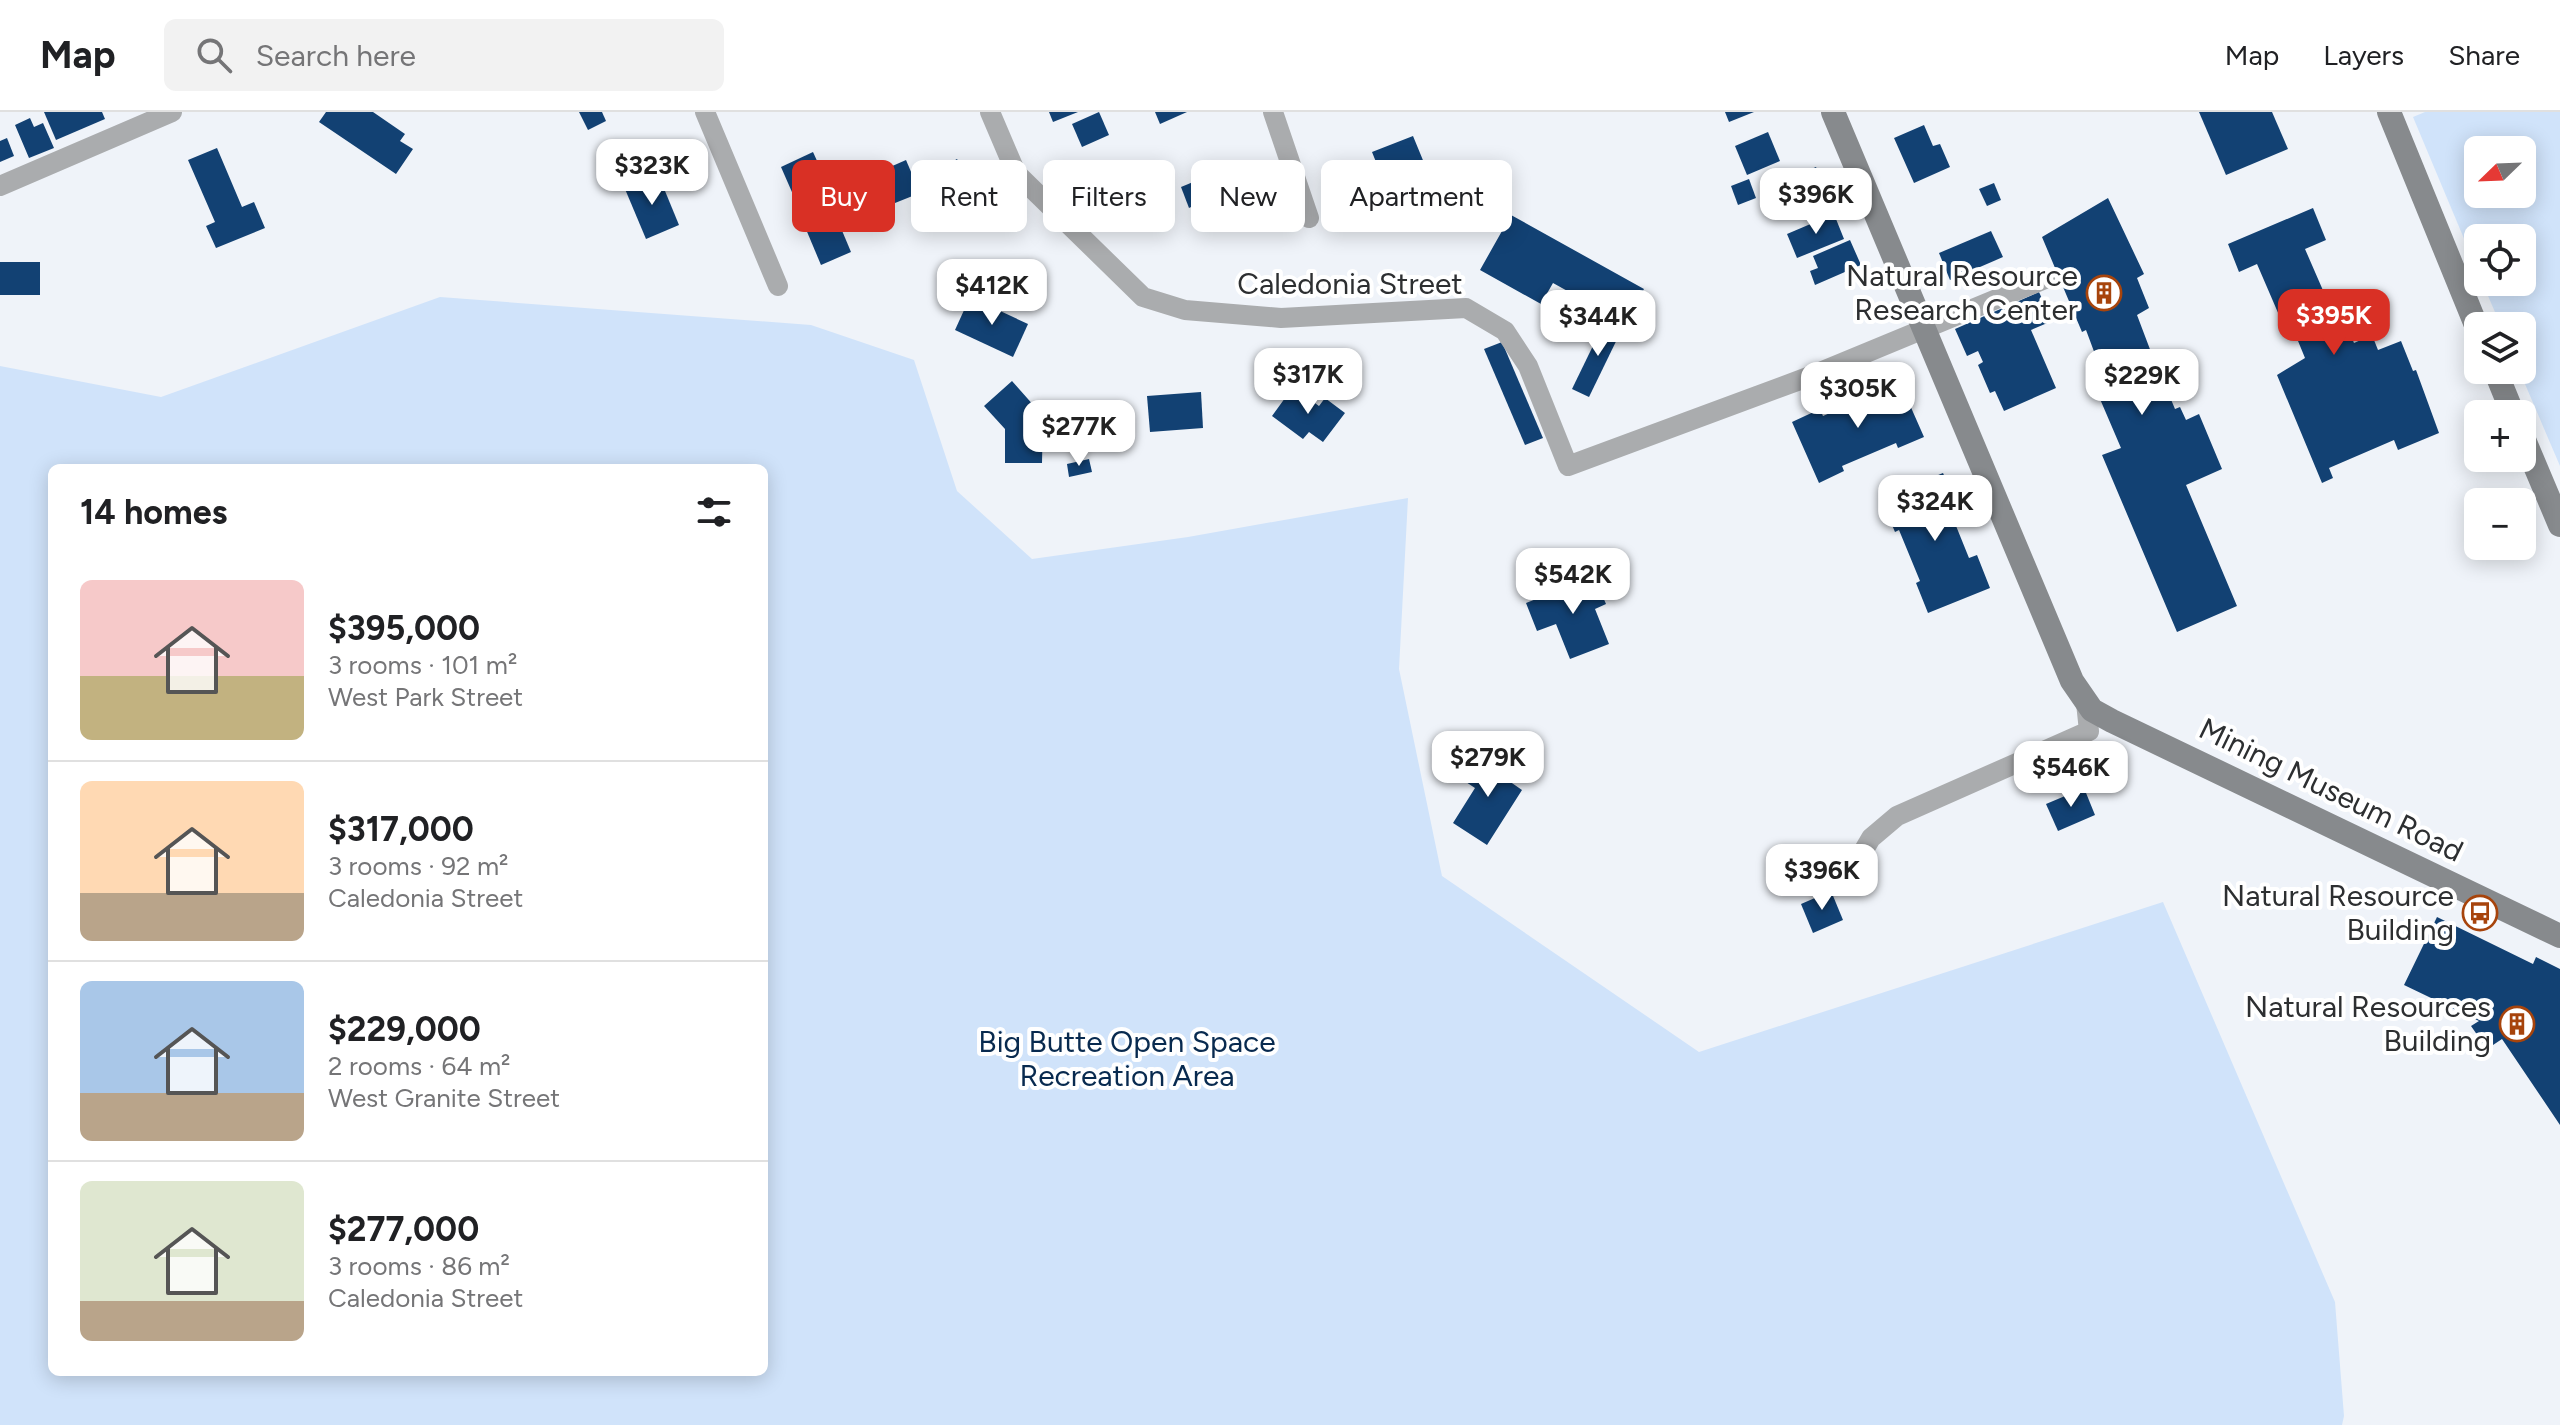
<!DOCTYPE html>
<meta charset="utf-8">
<style>
body{margin:0;font-family:Figtree,sans-serif;background:#f2f2f2;color:#202124;height:100vh;display:flex;flex-direction:column;font-size:30px;white-space:nowrap}
*{box-sizing:border-box;margin:0}
p{font-size:26px;color:#757577}
.icon{flex:none;width:44px;height:44px;fill:none;stroke:currentColor;stroke-width:2;stroke-linecap:round;stroke-linejoin:round}
.map{position:relative;flex:1;overflow:hidden}
.drawer{position:absolute;left:48px;top:352px;width:720px;height:912px;display:flex;flex-direction:column;background:#fff;border-radius:12px;box-shadow:0 4px 20px #0003}
.drawer>*{flex:none}
.top-card{position:absolute;left:792px;top:48px;width:760px;height:72px;display:flex;gap:16px}
.needle{width:52px;rotate:247deg}
.fabs{position:absolute;left:2464px;top:24px;display:grid;gap:16px}
.fabs a{display:grid;place-items:center;width:72px;height:72px;border-radius:12px;background:#fff;box-shadow:0 4px 20px #0003;font-size:40px}
.price{position:absolute;translate:-50% -68px;padding:0 18px;border-radius:16px;background:#fff;color:#222;font-size:26px;line-height:52px;filter:drop-shadow(0 2px 4px #0008)}
.price::after{content:'';position:absolute;left:50%;top:48px;width:24px;height:18px;margin-left:-12px;background:inherit;clip-path:polygon(0 0,100% 0,50% 100%)}
.price.selected{background:#d93025;color:#fff}
ul{padding:0;list-style:none}
li{display:flex;align-items:center;gap:24px;height:200px;padding:0 32px}
li+li{border-top:2px solid #e0e0e0}
li span{display:grid;place-items:center;flex:none;width:224px;height:160px;border-radius:12px;color:#555}
li>.icon{margin-inline-start:auto}
span .icon{width:96px;height:96px;fill:#fffc;stroke-width:1}
li b{font-size:34px}
h2{display:flex;justify-content:space-between;align-items:center;height:96px;padding:0 32px;font-size:34px}
.tag{padding:0 28px;border-radius:12px;background:#fff;box-shadow:0 4px 20px #0003;font-size:28px;line-height:72px}
.tag.selected{background:#d93025;color:#fff}
header{display:flex;align-items:center;gap:48px;box-sizing:border-box;height:112px;padding:0 40px;background:#fff;border-bottom:2px solid #e0e0e0}
header strong{font-size:38px}
nav{display:flex;gap:44px;margin-inline-start:auto;font-size:28px}
.search{width:560px;height:72px;background:#f2f2f2;display:flex;align-items:center;gap:20px;box-sizing:border-box;padding:0 28px;border-radius:12px;color:#757577;font-size:30px}
.map>svg:first-child{display:block}
.green{fill:#d0e3fa;fill-rule:evenodd}
.building{fill:#124173}
.lines{fill:none;stroke-linecap:round;stroke-linejoin:round}
.street{stroke:#aaacae;stroke-width:20}
.secondary{stroke:#878a8d;stroke-width:24}
.labels{text-anchor:middle;stroke-width:8;stroke-linejoin:round;paint-order:stroke}
.poi-label{font-size:30px;fill:#2d2f31;stroke:#fff;text-anchor:end}
.street-label{font-size:30px;fill:#2d2f31;stroke:#fff}
.park-label{font-size:30px;fill:#082a4f;stroke:#fff}
</style>
<header>
<strong>Map</strong>
<div class="search"><svg class="icon" aria-label="search" viewBox="0 0 24 24"><circle cx="10" cy="10" r="6"/><path d="M15 15l6 6"/></svg>Search here</div>
<nav><a>Map</a><a>Layers</a><a>Share</a></nav>
</header>
<div class="map">
<svg width="2560" height="1313" viewBox="0 0 2560 1313">
<rect width="100%" height="100%" fill="#eff3f9"/>
<!-- green -->
<g class="green">
<path d="M2425 0H2560V354L2519 258 2522 214H2501L2482 170H2522V126H2478V160L2413 5ZM2478 38H2522V82H2478Z"/>
<path d="M440 185 811 213 914 248 957 379 1032 447 1188 425 1408 386 1399 557 1442 764 1699 940 2163 790 2335 1190 2344 1304 2342 1313H0V254L161 285ZM52 356H764V1260H52Z"/>
</g>
<!-- building -->
<g class="building">
<path d="M44 0H102L105 7 56 28Z"/>
<path d="M326 0H373L405 22 400 29 413 37 396 62 319 10Z"/>
<path d="M579 0H602L606 9 588 18Z"/>
<path d="M1049 0H1078L1053 10Z"/>
<path d="M1099 0 1109 23 1082 35 1072 12Z"/>
<path d="M1155 0H1187L1160 12Z"/>
<path d="M1725 0H1754L1729 10Z"/>
<path d="M2199 0H2272L2288 37 2226 63Z"/>
<path d="M30 6 34 15 43 11 54 36 29 46 15 13Z"/>
<path d="M1924 13 1933 34 1940 32 1950 55 1914 71 1894 26Z"/>
<path d="M1768 20 1780 49 1747 63 1735 34Z"/>
<path d="M1413 24 1434 75 1409 85 1400 63 1384 70 1372 40Z"/>
<path d="M7 26 14 44 0 50V29Z"/>
<path d="M217 36 242 95 254 90 265 116 216 136 206 114 215 110 188 48Z"/>
<path d="M813 40 828 73 795 87 781 55Z"/>
<path d="M957 47 981 88 949 107 925 65Z"/>
<path d="M906 48 920 81 895 91 881 59Z"/>
<path d="M1244 53 1266 99 1237 113 1215 67Z"/>
<path d="M1816 55 1832 93 1802 106 1786 68Z"/>
<path d="M658 62 679 113 646 127 625 77Z"/>
<path d="M1749 67 1756 86 1738 93 1731 74Z"/>
<path d="M1198 68 1206 88 1189 96 1181 75Z"/>
<path d="M1994 71 2001 88 1987 94 1979 77Z"/>
<path d="M2108 86 2144 162 2137 166 2149 196 2137 203 2151 240 2175 297 2180 295 2186 308 2199 302 2222 357 2186 373 2237 494 2177 520 2102 343 2121 336 2091 266 2102 261 2086 218 2082 220 2042 125Z"/>
<path d="M830 90 851 140 821 153 800 103Z"/>
<path d="M2313 96 2326 128 2305 137 2325 183 2333 180 2354 231 2372 223 2378 238 2401 229 2413 259 2416 258 2439 321 2398 338 2394 328 2329 356 2333 366 2322 371 2277 263 2305 246 2289 207 2282 210 2257 152 2239 160 2228 132Z"/>
<path d="M1834 102 1844 127 1797 146 1787 122Z"/>
<path d="M1511 103 1644 177 1625 211 1553 171 1541 192 1480 158Z"/>
<path d="M1991 119 2003 145 1950 168 1939 141Z"/>
<path d="M1850 128 1861 153 1815 173 1810 159 1818 156 1813 144Z"/>
<rect x="0" y="150" width="40" height="33"/>
<path d="M2039 180 2052 209 2031 218 2056 276 2004 299 1995 279 1990 281 1978 253 1983 250 1978 239 1967 244 1955 217Z"/>
<path d="M970 185 1028 212 1013 245 955 218Z"/>
<path d="M1606 207 1623 215 1589 285 1572 277Z"/>
<path d="M1502 230 1543 326 1525 333 1484 237Z"/>
<path d="M1898 266 1924 325 1898 336 1896 331 1842 354 1844 359 1819 371 1792 310 1820 297 1823 304 1839 297 1836 291 1850 285 1853 292 1874 283 1871 277Z"/>
<path d="M1012 269 1043 304 1042 351H1005V317L984 294Z"/>
<path d="M1293 275 1319 294 1325 286 1345 301 1323 330 1309 320 1303 327 1272 304Z"/>
<path d="M1201 280 1203 316 1150 320 1147 284Z"/>
<path d="M1089 347 1092 360 1069 365 1067 352Z"/>
<path d="M1943 361 1956 391 1948 394 1969 446 1977 443 1990 476 1928 501 1916 471 1920 469 1899 418 1895 420 1881 387Z"/>
<path d="M1594 464 1606 492 1595 497 1609 532 1570 547 1556 512 1537 519 1526 491Z"/>
<path d="M1486 640 1516 659 1509 669 1522 678 1487 733 1453 711 1475 676 1466 670Z"/>
<path d="M2084 676 2095 703 2058 719 2046 692Z"/>
<path d="M1831 779 1843 808 1813 821 1801 792Z"/>
<path d="M2437 805 2533 852 2536 845 2560 857V1013L2502 927 2487 937 2471 914 2479 909 2404 873Z"/>
</g>
<g class="lines">
<!-- street -->
<g class="street">
<path d="M705 0 778 174"/>
<path d="M990 0 1016 61 1143 185 1185 198 1281 206 1466 196 1505 219 1528 254 1568 354 1808 265 2045 167"/>
<path d="M1273 0 1309 106"/>
<path d="M0 74 172 0"/>
<path d="M1854 755 1871 726 1897 704 2089 619 2086 591"/>
</g>
<!-- secondary -->
<g class="secondary">
<path d="M1833 0 2072 569 2092 598 2112 609 2560 824"/>
<path d="M2389 0 2478 218"/>
<path d="M2495 258 2513 302"/>
<path d="M2522 323 2560 413"/>
</g>
</g>
<!-- icons -->
<defs>
<g id="building-ring" transform="scale(1.8)"><circle r="9.5" fill="#fff" stroke="#a7440c" stroke-width="1.5"/><path d="M-4-6H4V6H1V3H-1V6H-4ZM-2.5-4.3h1.7v1.8h-1.7ZM.8-4.3h1.7v1.8H.8ZM-2.5-1h1.7V.8h-1.7ZM.8-1h1.7V.8H.8Z" fill="#a7440c"/></g>
<g id="bus-ring" transform="scale(1.8)"><circle r="9.5" fill="#fff" stroke="#a7440c" stroke-width="1.5"/><path d="M-5-6H5V4H4V6H2V4H-2V6H-4V4H-5ZM-3.5-4V0h7V-4ZM-3.5 1.2v1.5H-2V1.2ZM2 1.2v1.5H3.5V1.2Z" fill="#a7440c"/></g>
</defs>
<g fill-rule="evenodd">
<use href="#building-ring" x="2104" y="181"/>
<use href="#bus-ring" x="2480" y="801"/>
<use href="#building-ring" x="2517" y="912"/>
</g>
<g class="labels">
<!-- poi labels -->
<g class="poi-label">
<text x="2078" y="174">Natural Resource<tspan x="2078" dy="34">Research Center</tspan></text>
<text x="2454" y="794">Natural Resource<tspan x="2454" dy="34">Building</tspan></text>
<text x="2491" y="905">Natural Resources<tspan x="2491" dy="34">Building</tspan></text>
</g>
<!-- street labels -->
<g class="street-label">
<text x="1350" y="182">Caledonia Street</text>
<text transform="translate(2331 678) rotate(26)" y="10">Mining Museum Road</text>
</g>
<!-- park labels -->
<g class="park-label">
<text x="1127" y="940">Big Butte Open Space<tspan x="1127" dy="34">Recreation Area</tspan></text>
</g>
</g>
</svg>
<div class="fabs">
<a><svg class="needle" viewBox="-14 -14 28 28"><path d="M0-13l5 13h-10z" fill="#e53935"/><path d="M0 13l5-13h-10z" fill="#757577"/></svg></a>
<a><svg class="icon" aria-label="locate" viewBox="0 0 24 24"><circle cx="12" cy="12" r="6"/><path d="M12 2v4M12 18v4M2 12h4M18 12h4"/></svg></a>
<a><svg class="icon" aria-label="layers" viewBox="0 0 24 24"><path d="M12 4l9 5-9 5-9-5zM3 14l9 5 9-5"/></svg></a>
<a>+</a>
<a>−</a>
</div>
<b class="price" style="left:652px;top:95px">$323K</b>
<b class="price" style="left:1816px;top:124px">$396K</b>
<b class="price" style="left:992px;top:215px">$412K</b>
<b class="price selected" style="left:2334px;top:245px">$395K</b>
<b class="price" style="left:1598px;top:246px">$344K</b>
<b class="price" style="left:1308px;top:304px">$317K</b>
<b class="price" style="left:2142px;top:305px">$229K</b>
<b class="price" style="left:1858px;top:318px">$305K</b>
<b class="price" style="left:1079px;top:356px">$277K</b>
<b class="price" style="left:1935px;top:431px">$324K</b>
<b class="price" style="left:1573px;top:504px">$542K</b>
<b class="price" style="left:1488px;top:687px">$279K</b>
<b class="price" style="left:2071px;top:697px">$546K</b>
<b class="price" style="left:1822px;top:800px">$396K</b>
<div class="top-card">
<a class="tag selected">Buy</a>
<a class="tag">Rent</a>
<a class="tag">Filters</a>
<a class="tag">New</a>
<a class="tag">Apartment</a>
</div>
<section class="drawer">
<h2>14 homes<svg class="icon" aria-label="filters" viewBox="0 0 24 24"><path d="M4 7h16M4 17h16"/><circle cx="9" cy="7" r="2"/><circle cx="15" cy="17" r="2"/></svg></h2>
<ul>
<li><span style="background:linear-gradient(#f6c9c9 60%,#c2b280 0)"><svg class="icon" aria-label="home" viewBox="0 0 24 24"><path d="M3 11l9-7 9 7M6 9v11h12V9"/></svg></span><div><b>$395,000</b><p>3 rooms · 101 m²</p><p>West Park Street</p></div></li>
<li><span style="background:linear-gradient(#ffd9b3 70%,#b9a48a 0)"><svg class="icon" aria-label="home" viewBox="0 0 24 24"><path d="M3 11l9-7 9 7M6 9v11h12V9"/></svg></span><div><b>$317,000</b><p>3 rooms · 92 m²</p><p>Caledonia Street</p></div></li>
<li><span style="background:linear-gradient(#a9c7e8 70%,#b9a48a 0)"><svg class="icon" aria-label="home" viewBox="0 0 24 24"><path d="M3 11l9-7 9 7M6 9v11h12V9"/></svg></span><div><b>$229,000</b><p>2 rooms · 64 m²</p><p>West Granite Street</p></div></li>
<li><span style="background:linear-gradient(#dfe7d0 75%,#b9a48a 0)"><svg class="icon" aria-label="home" viewBox="0 0 24 24"><path d="M3 11l9-7 9 7M6 9v11h12V9"/></svg></span><div><b>$277,000</b><p>3 rooms · 86 m²</p><p>Caledonia Street</p></div></li>
</ul>
</section>
</div>
